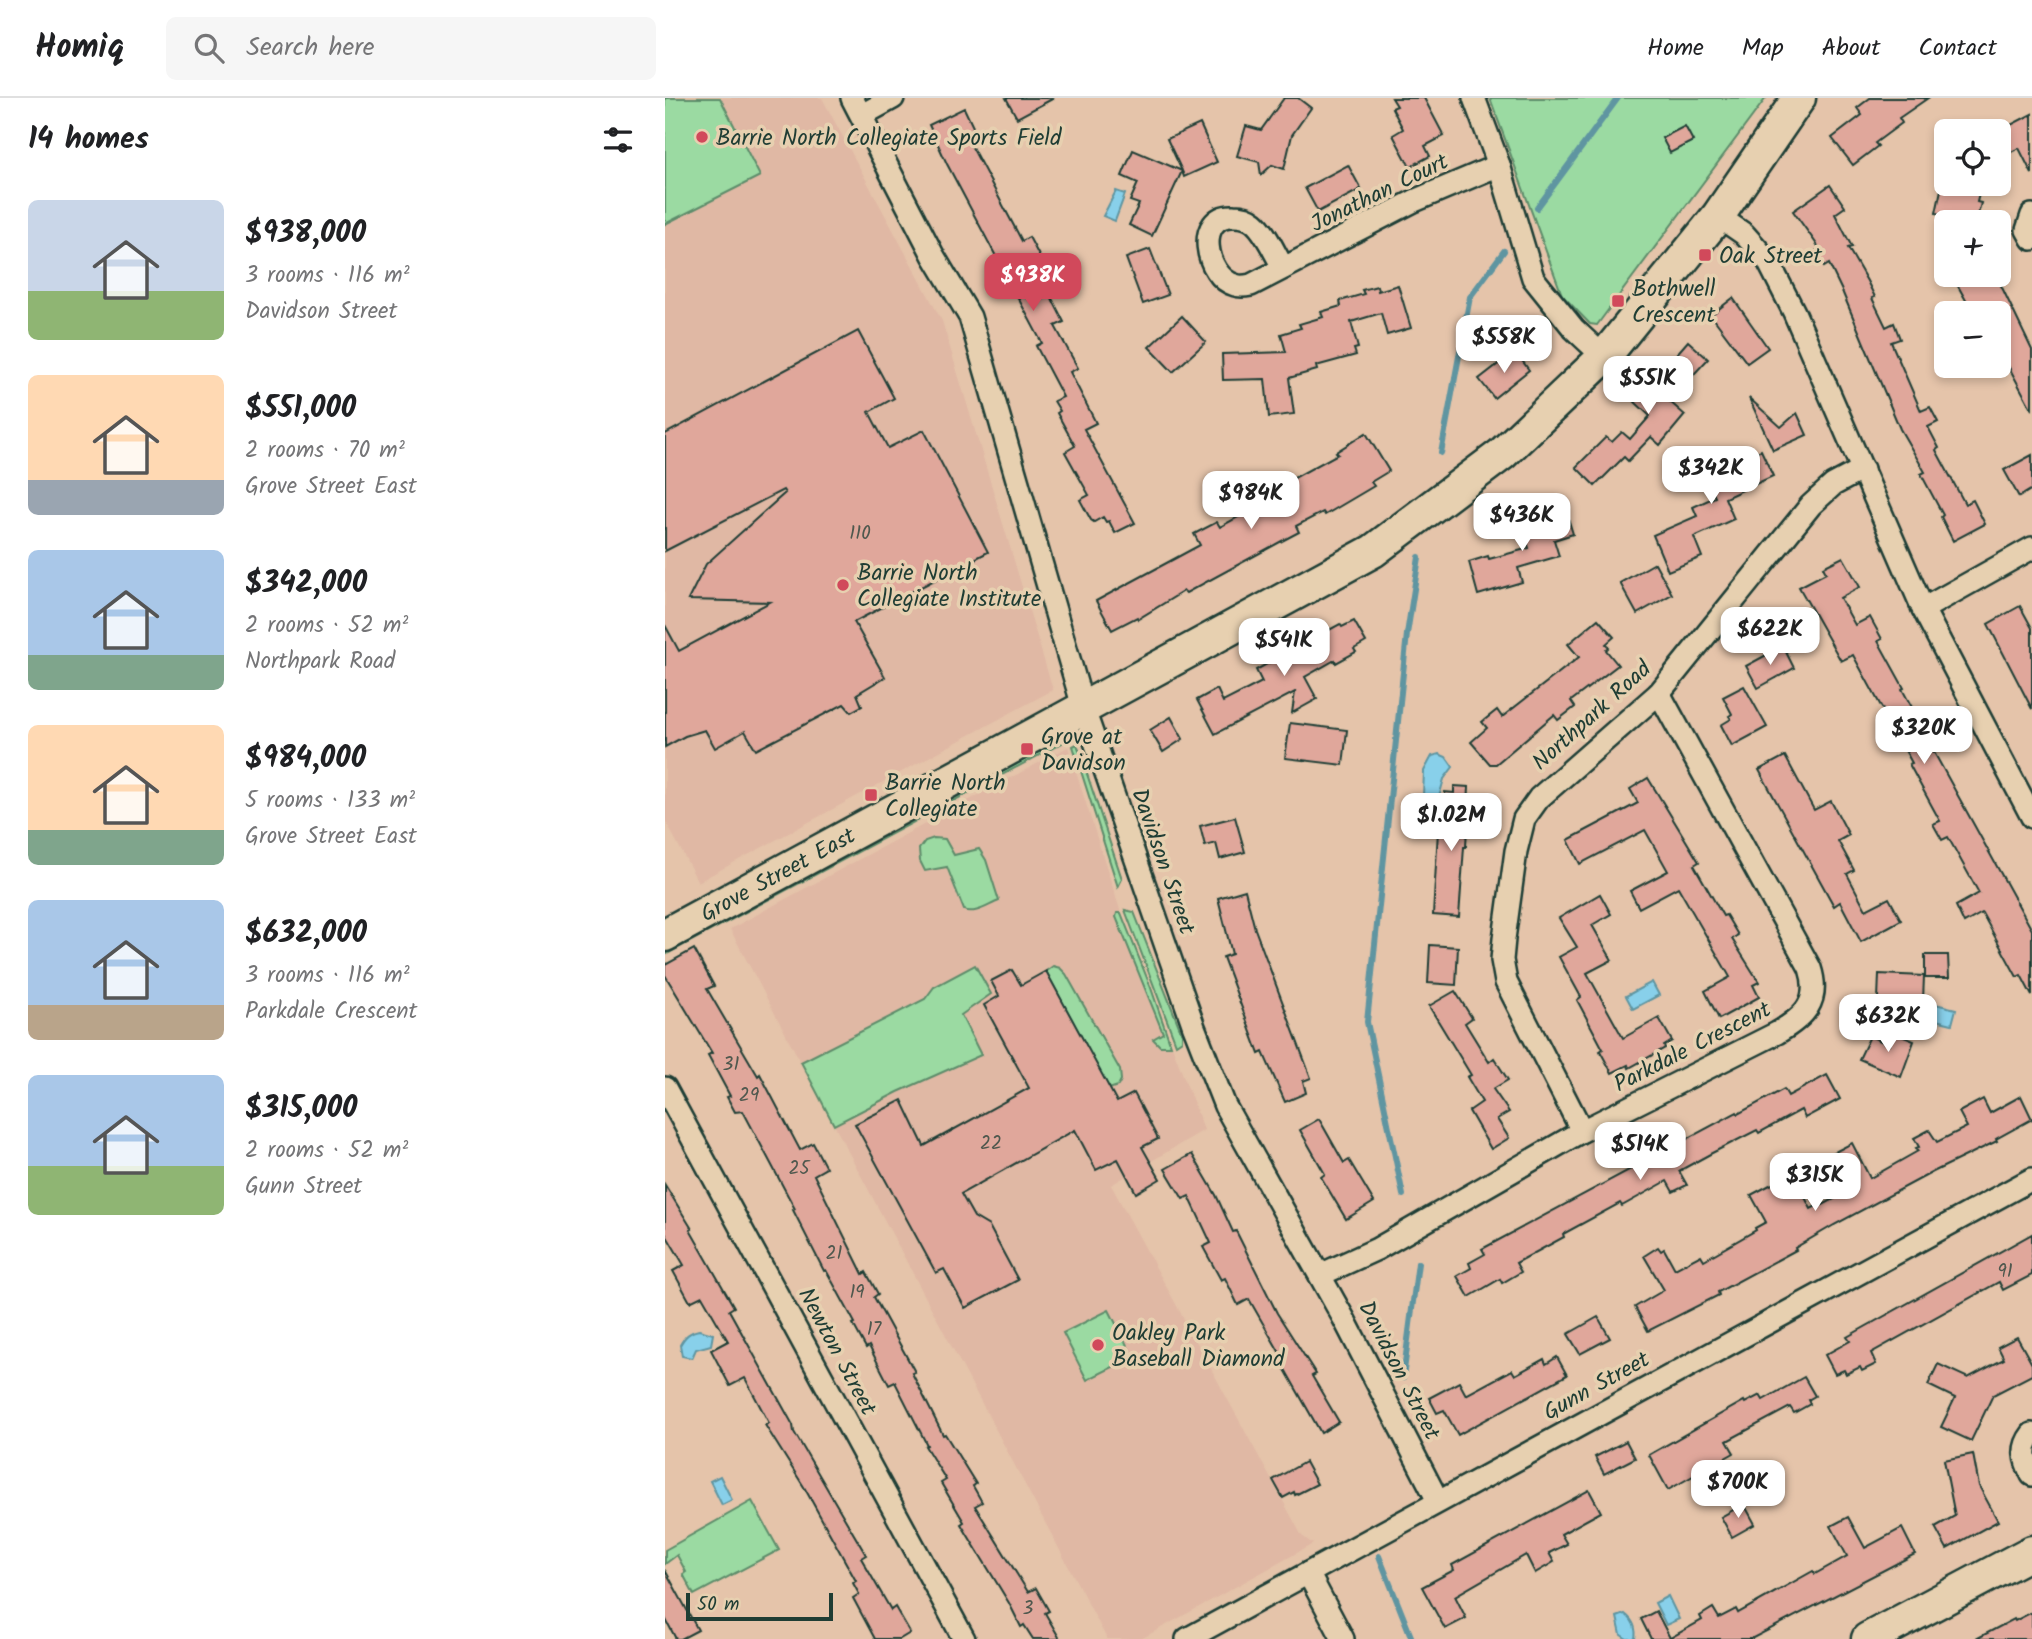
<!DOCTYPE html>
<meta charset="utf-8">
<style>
body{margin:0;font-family:Kalam,sans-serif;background:#f6f6f6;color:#202124;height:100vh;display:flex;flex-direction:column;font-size:26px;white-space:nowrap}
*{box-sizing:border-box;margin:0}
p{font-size:23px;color:#757577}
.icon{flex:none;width:38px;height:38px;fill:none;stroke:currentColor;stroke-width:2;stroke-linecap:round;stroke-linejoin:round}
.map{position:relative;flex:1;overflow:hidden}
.drawer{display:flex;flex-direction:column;background:#fff;width:665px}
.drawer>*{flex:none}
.fabs{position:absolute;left:1269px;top:21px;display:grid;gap:14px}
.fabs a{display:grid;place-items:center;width:77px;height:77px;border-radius:10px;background:#fff;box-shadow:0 4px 10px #0003;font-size:35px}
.scale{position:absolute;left:21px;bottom:18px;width:147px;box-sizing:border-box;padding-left:7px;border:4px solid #1f3d34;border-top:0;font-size:19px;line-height:24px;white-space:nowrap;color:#1f3d34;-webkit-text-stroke:5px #e7d0b0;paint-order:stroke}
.price{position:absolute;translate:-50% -60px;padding:0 16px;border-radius:14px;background:#fff;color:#222;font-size:23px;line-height:46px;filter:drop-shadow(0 2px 4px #0008)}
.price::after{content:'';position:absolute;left:50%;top:42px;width:21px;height:16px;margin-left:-10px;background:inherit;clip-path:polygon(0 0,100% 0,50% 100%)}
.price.current{background:#d1495b;color:#fff}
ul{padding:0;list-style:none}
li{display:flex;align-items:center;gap:21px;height:175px;padding:0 28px}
li span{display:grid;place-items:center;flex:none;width:196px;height:140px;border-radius:10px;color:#555}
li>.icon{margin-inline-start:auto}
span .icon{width:84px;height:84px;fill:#fffc;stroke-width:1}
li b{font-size:30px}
h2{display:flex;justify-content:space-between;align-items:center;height:84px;padding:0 28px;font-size:30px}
header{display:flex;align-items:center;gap:42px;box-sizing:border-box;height:98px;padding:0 35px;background:#fff;border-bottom:2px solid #e0e0e0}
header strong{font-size:33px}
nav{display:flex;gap:38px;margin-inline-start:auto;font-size:24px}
.search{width:490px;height:63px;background:#f6f6f6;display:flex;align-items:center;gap:18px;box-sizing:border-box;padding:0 24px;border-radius:10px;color:#757577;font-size:26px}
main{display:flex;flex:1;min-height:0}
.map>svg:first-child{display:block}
.built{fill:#e0b8a4}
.green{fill:#9bdaa2;stroke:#5d8c6b;stroke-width:2}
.water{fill:#88d0ea;stroke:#5e95a1;stroke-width:2}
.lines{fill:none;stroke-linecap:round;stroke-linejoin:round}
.stream{stroke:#5e95a1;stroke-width:6}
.building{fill:#e0a79b;stroke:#1f3d34;stroke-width:2}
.street-casing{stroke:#1f3d34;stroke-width:26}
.secondary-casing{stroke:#1f3d34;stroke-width:37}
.street{stroke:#e7d0b0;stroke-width:21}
.secondary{stroke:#e7d0b0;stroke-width:32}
.poi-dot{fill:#d1495b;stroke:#e7d0b0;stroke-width:2.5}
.labels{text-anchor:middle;stroke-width:7;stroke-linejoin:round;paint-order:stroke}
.number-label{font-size:19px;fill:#4f584e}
.poi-label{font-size:23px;fill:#1f3d34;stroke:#e7d0b0;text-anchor:start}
.street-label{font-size:23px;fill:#1f3d34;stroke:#e7d0b0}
</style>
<header>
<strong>Homiq</strong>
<div class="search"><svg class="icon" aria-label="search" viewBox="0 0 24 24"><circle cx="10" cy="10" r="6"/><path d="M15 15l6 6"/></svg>Search here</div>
<nav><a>Home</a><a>Map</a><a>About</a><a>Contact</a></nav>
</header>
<main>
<section class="drawer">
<h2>14 homes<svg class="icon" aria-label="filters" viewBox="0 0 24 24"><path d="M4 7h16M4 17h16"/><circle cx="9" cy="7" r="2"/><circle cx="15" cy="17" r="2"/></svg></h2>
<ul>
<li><span style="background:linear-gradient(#c9d6e8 65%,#8fb573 0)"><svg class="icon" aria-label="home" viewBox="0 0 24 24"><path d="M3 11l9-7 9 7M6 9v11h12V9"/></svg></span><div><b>$938,000</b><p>3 rooms · 116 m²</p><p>Davidson Street</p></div></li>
<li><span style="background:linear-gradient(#ffd9b3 75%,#9aa5b1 0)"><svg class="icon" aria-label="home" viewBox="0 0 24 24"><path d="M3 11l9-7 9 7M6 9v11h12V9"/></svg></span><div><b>$551,000</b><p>2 rooms · 70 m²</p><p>Grove Street East</p></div></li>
<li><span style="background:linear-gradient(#a9c7e8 75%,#7fa58c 0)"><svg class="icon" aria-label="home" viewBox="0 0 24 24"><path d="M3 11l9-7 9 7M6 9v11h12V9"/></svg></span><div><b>$342,000</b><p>2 rooms · 52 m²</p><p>Northpark Road</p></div></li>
<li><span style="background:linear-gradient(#ffd9b3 75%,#7fa58c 0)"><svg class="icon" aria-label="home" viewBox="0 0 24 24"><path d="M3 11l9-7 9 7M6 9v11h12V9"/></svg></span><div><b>$984,000</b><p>5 rooms · 133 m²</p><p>Grove Street East</p></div></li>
<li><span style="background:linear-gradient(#a9c7e8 75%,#b9a48a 0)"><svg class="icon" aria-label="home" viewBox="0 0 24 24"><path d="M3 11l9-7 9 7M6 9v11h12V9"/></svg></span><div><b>$632,000</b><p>3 rooms · 116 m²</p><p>Parkdale Crescent</p></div></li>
<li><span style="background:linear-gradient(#a9c7e8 65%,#8fb573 0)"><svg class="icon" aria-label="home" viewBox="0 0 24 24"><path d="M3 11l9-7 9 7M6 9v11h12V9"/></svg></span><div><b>$315,000</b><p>2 rooms · 52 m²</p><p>Gunn Street</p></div></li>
</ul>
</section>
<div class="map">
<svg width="1367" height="1541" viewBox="0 0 1367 1541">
<rect width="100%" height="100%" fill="#e5c4aa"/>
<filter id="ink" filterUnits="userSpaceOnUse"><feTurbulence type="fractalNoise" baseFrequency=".0143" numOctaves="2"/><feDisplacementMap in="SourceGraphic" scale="14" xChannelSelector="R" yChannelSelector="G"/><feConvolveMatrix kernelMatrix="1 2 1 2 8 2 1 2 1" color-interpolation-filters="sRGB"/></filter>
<g filter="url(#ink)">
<!-- built -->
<g class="built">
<path d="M0 0H157L277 223 388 592 33 784 0 722Z"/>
<path d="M403 649 456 815 539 1032 446 1087 637 1438 648 1446 476 1541H442L65 831Z"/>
</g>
<!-- green -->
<g class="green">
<path d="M0 0H55L95 78 0 126Z"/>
<path d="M825 0H1101L932 227 925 226 897 197Z"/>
<path d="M394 638 397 645 0 857V848Z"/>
<path d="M412 646 457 781 453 789 408 648Z"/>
<path d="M269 740 280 741 289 757 314 751 321 762 334 803C323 807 310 817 299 812L282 769 260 773 255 763 254 751 260 743Z"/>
<path d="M460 812 469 814 517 936V942L511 946Z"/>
<path d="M452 815H456L486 890 506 948H495L488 941 498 935 451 819Z"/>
<path d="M310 867 326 896 296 917 316 957 233 994 169 1027 136 964 260 901 269 889Z"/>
<path d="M388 868 395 870 401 876 455 972 456 982 453 988 444 991 381 873Z"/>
<path d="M444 1212 468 1259 422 1282 398 1235Z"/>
<path d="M87 1403 114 1452 29 1497 18 1476 21 1474 12 1457 0 1466V1452Z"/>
</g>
<!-- water -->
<g class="water">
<path d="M451 93 460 96 450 123 438 118Z"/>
<path d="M774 656 781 659 788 669 779 681 774 699 758 698 759 673 767 658Z"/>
<path d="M987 884 994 897 968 911 961 898Z"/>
<path d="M1262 904 1291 911 1287 926 1259 919Z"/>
<path d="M34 1232 48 1236 46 1247 31 1251 27 1260 17 1258 15 1247C20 1238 24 1234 34 1232Z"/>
<path d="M55 1378 67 1402 57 1407 45 1383Z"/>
<path d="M1003 1498 1014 1521 1001 1527 990 1505Z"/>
<path d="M960 1516C968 1522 972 1530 970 1541H962L956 1537 952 1519Z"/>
</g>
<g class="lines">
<!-- stream -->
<g class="stream">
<path d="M872 110 953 0"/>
<path d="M776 355 805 199 839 153"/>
<path d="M738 1097 702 924 742 536 754 459"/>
<path d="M738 1280 753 1165"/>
<path d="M714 1458 747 1541"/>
</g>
</g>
<!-- building -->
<g class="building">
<path d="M341 0H389L352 20Z"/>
<path d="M619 0H633L646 10 627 37 619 71 607 67 596 77 594 64 572 58 581 28 596 32Z"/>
<path d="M727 0H759L779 38 760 48 765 58 745 69 728 37 738 31 727 10 732 8Z"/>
<path d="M1205 0H1263L1237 18 1234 20 1237 25 1210 45 1213 48 1188 67 1167 40 1197 17 1192 10Z"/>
<path d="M299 10 309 31 300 36 357 143 364 139 381 171 374 175 399 224 390 228 413 270 405 274 431 325 419 331 470 425 450 435 444 423 441 424 438 419 429 424 426 422 415 402 424 397 400 354 410 348 392 315 395 313 389 303 398 299 371 248 377 245 282 66 264 27Z"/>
<path d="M1367 16V76L1354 50 1334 60V33Z"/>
<path d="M535 26 552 64 519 79 517 73 487 138 464 127 474 106 465 103 473 85 457 78 468 52 517 73 502 41Z"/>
<path d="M1020 28 1028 43 1005 55 997 40Z"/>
<path d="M683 67 696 91 653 114 640 90Z"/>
<path d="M1165 87 1180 109 1170 116 1187 149 1183 150 1202 183 1210 199 1207 200 1221 229 1229 225 1235 241 1226 244 1256 313 1265 309 1273 324 1263 329 1274 350 1271 352 1300 406 1308 402 1320 426 1288 443 1276 419 1278 417 1256 376 1260 374 1235 331 1177 193 1164 166 1159 169 1151 153 1155 151 1128 113Z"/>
<path d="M1277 87 1314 96 1312 104 1316 105 1311 124 1271 115Z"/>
<path d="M485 151 503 197 478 206 461 160Z"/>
<path d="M1289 177H1331L1367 252V312L1334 251V215H1308L1293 188Z"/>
<path d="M733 187 746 230 722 237 716 215 686 224 693 250 689 251 691 257 651 268 652 272 624 280 629 316 604 319 600 281 558 282 557 256 621 254 616 236 636 230 634 226 658 219 656 214 676 208 675 203 699 196 697 192 712 188 713 193Z"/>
<path d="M1068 200 1103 250 1082 265 1046 217Z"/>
<path d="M517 218 541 244 508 274 484 249Z"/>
<path d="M193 233 229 300 204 314 223 350 259 332 323 454 189 524 220 579 192 596 197 608 186 614 179 606 91 652 80 633 50 650 40 632 20 638 0 649V527L14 553 105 504 23 502 41 466 120 395 118 392 0 453V336Z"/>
<path d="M1023 243 1043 261 1004 303 1020 317 995 347 986 339 963 363 959 359 930 388 911 369 941 339 947 344 957 334 965 341 985 318 970 304Z"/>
<path d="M850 253 864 272 829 300 814 281Z"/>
<path d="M1084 300 1116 329 1132 315 1142 337 1108 352Z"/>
<path d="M701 335 724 373 706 384 709 388 660 417 658 414 631 428 634 434 615 444 521 495 519 493 473 521 472 519 447 532 431 503 535 447 529 436 552 424 555 429 610 399 607 392 673 356 671 354Z"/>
<path d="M1051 351 1059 369 1096 352 1108 378 1060 400 1069 421 1029 439 1037 459 1003 473 988 437 1032 418 1028 409 1050 399 1032 361Z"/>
<path d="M1367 357V391L1354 399 1339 372Z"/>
<path d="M880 414 882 420 901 414 908 436 889 442 894 458 853 470 857 484 813 497 804 464 823 458 824 461 864 450 855 421Z"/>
<path d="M1178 459 1195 489 1175 500 1190 527 1205 519 1217 541 1213 543 1239 590 1237 591 1262 637 1260 638 1367 832V898L1356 877 1352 879 1317 815 1299 825 1291 808 1314 795 1283 739 1277 742 1268 726 1275 723 1244 666 1247 665 1188 557 1176 563 1134 489 1161 475 1158 469Z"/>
<path d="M990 465 1007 496 972 516 955 485Z"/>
<path d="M1355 508 1367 530V611L1323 526Z"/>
<path d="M933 521 949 539 941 546 944 549 941 552 953 567 906 603 910 609 893 622 889 617 831 666H825L806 644 822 630 817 624 832 612 837 619 914 559 903 546Z"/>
<path d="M689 523 701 544 689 551 691 554 671 565 670 562 640 579 652 601 627 615 630 594 550 636 532 602 552 591 558 604 597 584 591 572 675 526 677 529Z"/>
<path d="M1118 548 1129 570 1093 590 1081 568Z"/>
<path d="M1079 588 1102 629 1067 648 1056 627 1066 621 1064 618 1067 616 1058 599Z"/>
<path d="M506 619 518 641 498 654 485 632Z"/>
<path d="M625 625 682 632 678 667 620 660Z"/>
<path d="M1120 658 1149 712 1166 703 1184 737 1173 743 1189 772 1182 776 1201 812 1224 800 1236 822 1196 844 1175 804 1169 808 1094 672Z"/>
<path d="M983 680 1034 764 1029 767 1058 818 1061 817 1073 837 1067 841 1094 884 1088 887 1094 899 1054 921 1040 893 1065 879 1013 789 974 810 965 793 1003 773 980 732 915 766 903 742 973 705 965 691Z"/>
<path d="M789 688 804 689 801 749H799L794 819 768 817 774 716 779 715 780 694 789 695Z"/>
<path d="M570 719 580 754 555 761 551 745 540 748 535 728Z"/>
<path d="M580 792 590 831 646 980 638 983 641 995 620 1004 598 954 594 956 558 859 567 856 553 800Z"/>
<path d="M935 796 946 816 927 827 947 862 922 875 958 940 994 920 1007 943 999 948 1000 950 964 970 963 967 947 975 935 953 938 951 912 902 916 899 894 859 912 849 894 820Z"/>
<path d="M765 847 793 849 791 887 763 885Z"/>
<path d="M29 851 49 888 42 891 93 978 95 976 135 1052 148 1045 161 1070 149 1077 198 1176 201 1174 213 1196 209 1199 250 1274 247 1275 278 1337 280 1336 311 1386 308 1388 317 1404 310 1408 363 1494 371 1490 384 1513 380 1515 395 1541H368L359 1527 356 1529 344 1505 296 1426 299 1424 276 1385 281 1382 260 1348 262 1347 230 1284 224 1287 204 1248 201 1250 188 1226 190 1225 161 1172 159 1173 128 1112 130 1111 78 1013 70 1014 62 999 65 998 43 957 47 955 0 877V867Z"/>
<path d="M1260 857H1283L1284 880H1260Z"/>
<path d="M347 872 356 887 381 873 452 1004 469 995 493 1041 477 1049 495 1081 471 1095 453 1061 431 1072 410 1032 296 1096 309 1119 324 1128 353 1182 300 1210 279 1171 271 1175 190 1026 237 1002 259 1048 364 990 319 907 334 898 326 883Z"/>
<path d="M1214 876 1259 878 1258 903 1213 901Z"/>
<path d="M790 893 807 920 800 925 824 964 829 960 843 982 828 991 844 1014 832 1021 844 1040 826 1051 804 1013 817 1004 802 979 806 977 764 908Z"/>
<path d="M1229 935 1249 943 1236 979 1194 961 1205 938 1224 947Z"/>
<path d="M1162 977 1175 1001 1140 1020 1136 1012 1094 1035 1092 1032 1047 1055 1014 1073 1022 1087 1008 1094 1002 1083 957 1108 955 1105 898 1136 899 1139 851 1165 856 1174 837 1185 835 1181 804 1199 792 1178 806 1170 804 1165 820 1156 817 1151 1072 1014 1073 1016 1119 991 1123 998Z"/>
<path d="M1356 998 1367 1021 1331 1041 1332 1043 1268 1074 1169 1127 1130 1150 1131 1152 1053 1194 1054 1197 983 1233 970 1209 999 1192 979 1158 993 1149 996 1153 999 1151 1010 1171 1036 1157 1039 1162 1091 1132 1090 1130 1101 1124 1086 1097 1105 1087 1128 1076 1146 1111 1157 1105 1158 1107 1186 1092 1166 1056 1187 1045 1205 1080 1253 1053 1251 1050 1254 1049 1249 1040 1264 1032 1272 1044 1302 1029 1294 1014 1318 1001 1325 1015Z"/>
<path d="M654 1021 679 1065 684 1062 709 1104 681 1121 656 1079 660 1076 635 1032Z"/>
<path d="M527 1056 551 1097 568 1134 571 1133 612 1215 651 1276 647 1278 674 1324 656 1335 613 1259 616 1257 584 1201 573 1207 560 1180 556 1182 538 1149 546 1145 524 1098 518 1101 500 1071Z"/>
<path d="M0 1087 27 1131 25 1132 69 1209 64 1212 128 1327 129 1334 201 1457 196 1460 226 1512 230 1509 245 1535 235 1541H210L188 1500 194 1496 188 1485 191 1483 139 1389 100 1327 104 1325 80 1280 65 1288 46 1252 63 1243 37 1198 25 1204 8 1173 19 1167 0 1135Z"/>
<path d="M1367 1136V1177L1338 1192 1334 1184 1206 1255 1211 1266 1197 1273 1195 1269 1181 1276 1179 1272 1170 1276 1160 1257 1185 1243 1182 1239Z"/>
<path d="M933 1219 945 1240 915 1256 903 1236Z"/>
<path d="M1352 1239 1367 1266V1277L1328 1297 1306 1343 1276 1329 1290 1300 1263 1287 1273 1266 1303 1280 1339 1261 1333 1249Z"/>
<path d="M892 1259 902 1277 793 1337 779 1312 772 1315 764 1300 794 1284 801 1297 847 1272 850 1277 879 1261 881 1266Z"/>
<path d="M1139 1279 1150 1298 1143 1302 1145 1306 1129 1315 1125 1309 1062 1343 1069 1355 1003 1392 984 1357 1079 1303 1080 1305 1095 1297 1098 1302Z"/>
<path d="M961 1343 970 1360 939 1376 930 1359Z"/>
<path d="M1308 1356 1314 1388 1333 1423 1282 1451 1270 1429 1290 1418 1279 1362Z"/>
<path d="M640 1364 652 1386 630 1397 629 1394 618 1400 608 1382Z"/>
<path d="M924 1392 936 1414 896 1436 902 1446 884 1455 889 1464 870 1475 861 1457 790 1498 801 1520 780 1531 757 1489 789 1472 787 1467Z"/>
<path d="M1079 1406 1090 1426 1067 1439 1056 1419Z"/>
<path d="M1183 1419 1200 1450 1237 1430 1250 1456 1086 1541H986L976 1521 991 1513 1005 1540 1037 1522 1035 1518 1048 1510 1054 1520 1071 1511 1073 1515 1148 1473 1150 1476 1182 1458 1166 1428Z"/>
<path d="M0 1472 33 1532 16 1541H11L0 1520Z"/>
<path d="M1367 1514V1541H1311L1349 1521 1350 1523Z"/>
</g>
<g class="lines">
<!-- street casing -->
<g class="street-casing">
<g id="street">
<path d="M187 0 268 157 305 219 418 609 529 929 560 1008 678 1219 773 1403"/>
<path d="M809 0 834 67 868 180 909 231 939 259"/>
<path d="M197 17 228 0"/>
<path d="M1367 117 1362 132 1367 141"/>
<path d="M1053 118 1079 136 1103 163 1129 214 1258 511 1367 719"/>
<path d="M618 169C610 156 601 134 589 124 583 119 577 118 569 118 529 116 540 179 570 187 575 189 581 188 586 187L749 103 834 67"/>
<path d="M1258 511 1367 450"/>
<path d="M0 990 299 1541"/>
<path d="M917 1033 841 884 837 862 839 841 851 753 859 721 874 700 994 595 1146 407 1168 387 1198 371"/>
<path d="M655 1177 712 1151 917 1033 1112 935C1139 919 1156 904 1145 870L994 595"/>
<path d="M1367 1336C1356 1350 1359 1362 1367 1377"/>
<path d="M643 1475 678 1541"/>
<path d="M522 1541 1367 1081"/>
</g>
</g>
<!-- secondary casing -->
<g class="secondary-casing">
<g id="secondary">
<path id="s1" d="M0 837 708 453 837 356 939 259 1053 118 1134 0"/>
<path d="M1203 1541 1367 1454"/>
</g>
</g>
<!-- street -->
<use href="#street" class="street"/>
<!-- secondary -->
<use href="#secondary" class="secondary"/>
</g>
</g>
<!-- markers -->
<g class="poi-dot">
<circle cx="37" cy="39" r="7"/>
<rect x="1033" y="150" width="14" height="14" rx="3.5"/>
<rect x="946" y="196" width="14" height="14" rx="3.5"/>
<circle cx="178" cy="487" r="7"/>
<rect x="355" y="644" width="14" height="14" rx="3.5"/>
<rect x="199" y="690" width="14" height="14" rx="3.5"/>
<circle cx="433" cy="1247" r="7"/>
</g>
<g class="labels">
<!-- number labels -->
<g class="number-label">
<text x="195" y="441">110</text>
<text x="66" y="972">31</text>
<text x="84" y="1003">29</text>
<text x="326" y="1051">22</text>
<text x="134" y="1076">25</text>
<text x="169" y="1161">21</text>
<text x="1340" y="1179">91</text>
<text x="192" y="1200">19</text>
<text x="209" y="1237">17</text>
<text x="363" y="1516">3</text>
</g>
<!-- poi labels -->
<g class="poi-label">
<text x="51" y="47">Barrie North Collegiate Sports Field</text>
<text x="1054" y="165">Oak Street</text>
<text x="967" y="198">Bothwell<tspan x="967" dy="26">Crescent</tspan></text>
<text x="192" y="482">Barrie North<tspan x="192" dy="26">Collegiate Institute</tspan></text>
<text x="376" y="646">Grove at<tspan x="376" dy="26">Davidson</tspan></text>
<text x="220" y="692">Barrie North<tspan x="220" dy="26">Collegiate</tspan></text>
<text x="447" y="1242">Oakley Park<tspan x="447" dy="26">Baseball Diamond</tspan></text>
</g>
<!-- street labels -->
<g class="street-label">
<text transform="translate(714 94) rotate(-26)" y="8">Jonathan Court</text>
<text transform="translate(926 617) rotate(-42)" y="8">Northpark Road</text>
<text transform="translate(499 763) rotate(71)" y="8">Davidson Street</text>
<text dy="8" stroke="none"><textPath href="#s1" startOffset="128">Grove Street East</textPath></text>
<text transform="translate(1027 948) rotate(-27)" y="8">Parkdale Crescent</text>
<text transform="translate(173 1253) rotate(62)" y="8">Newton Street</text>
<text transform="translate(735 1272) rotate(63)" y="8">Davidson Street</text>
<text transform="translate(931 1287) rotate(-29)" y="8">Gunn Street</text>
</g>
</g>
</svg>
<div class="fabs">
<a><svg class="icon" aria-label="locate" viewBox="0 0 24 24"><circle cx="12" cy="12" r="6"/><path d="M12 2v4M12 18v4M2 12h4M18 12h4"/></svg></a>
<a>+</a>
<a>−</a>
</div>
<div class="scale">50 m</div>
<b class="price current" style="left:368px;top:215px">$938K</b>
<b class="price" style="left:839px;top:277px">$558K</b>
<b class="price" style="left:983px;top:318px">$551K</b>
<b class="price" style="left:1046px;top:408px">$342K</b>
<b class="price" style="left:586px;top:433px">$984K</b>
<b class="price" style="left:857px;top:455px">$436K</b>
<b class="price" style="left:1105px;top:569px">$622K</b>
<b class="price" style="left:619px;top:580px">$541K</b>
<b class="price" style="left:1259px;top:668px">$320K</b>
<b class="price" style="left:786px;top:755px">$1.02M</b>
<b class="price" style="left:1223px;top:956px">$632K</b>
<b class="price" style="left:975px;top:1084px">$514K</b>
<b class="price" style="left:1150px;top:1115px">$315K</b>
<b class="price" style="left:1073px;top:1422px">$700K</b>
</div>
</main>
